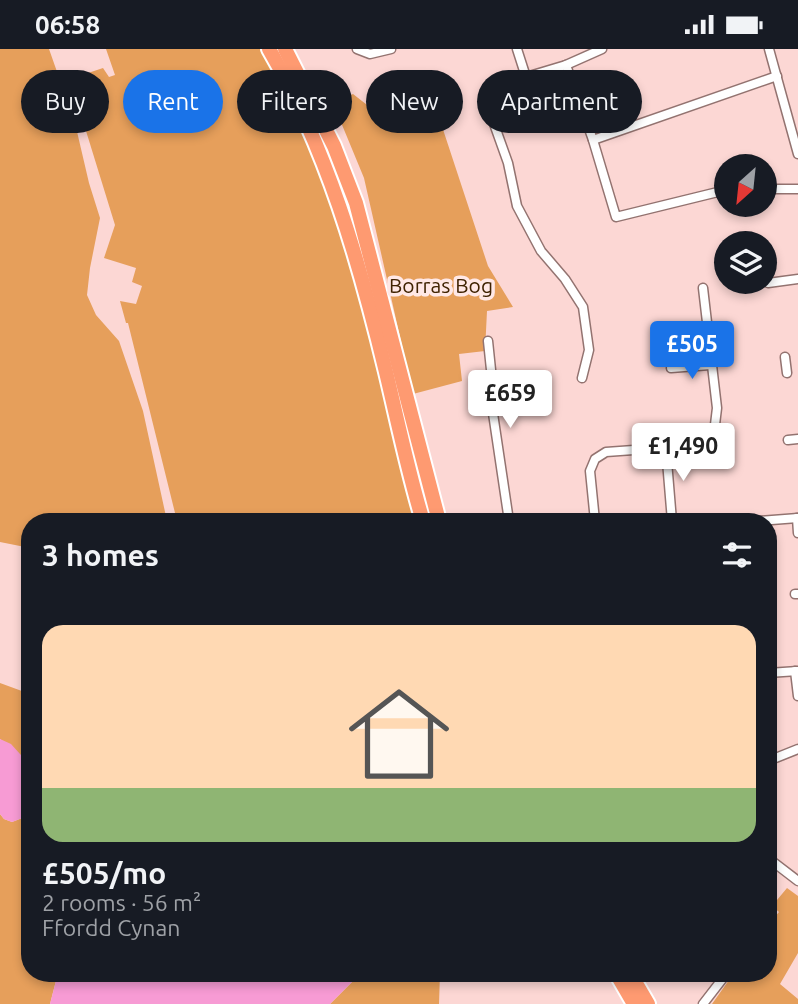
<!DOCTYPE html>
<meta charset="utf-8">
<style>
body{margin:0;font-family:Ubuntu,sans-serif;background:#20242c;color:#f1f3f6;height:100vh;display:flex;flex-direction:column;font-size:26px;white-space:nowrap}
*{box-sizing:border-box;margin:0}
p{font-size:23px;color:#9ea1a6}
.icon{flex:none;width:38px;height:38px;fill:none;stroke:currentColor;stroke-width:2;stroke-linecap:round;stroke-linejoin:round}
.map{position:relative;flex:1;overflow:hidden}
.drawer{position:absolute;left:21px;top:464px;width:756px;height:469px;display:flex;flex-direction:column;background:#171b24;border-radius:28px;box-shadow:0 4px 10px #0003}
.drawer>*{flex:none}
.guide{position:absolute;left:21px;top:21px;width:756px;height:63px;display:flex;gap:14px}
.needle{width:46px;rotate:207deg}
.fabs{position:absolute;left:714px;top:105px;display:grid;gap:14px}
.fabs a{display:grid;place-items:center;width:63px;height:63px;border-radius:50%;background:#171b24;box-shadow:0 4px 10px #0003;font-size:35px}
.price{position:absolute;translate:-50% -60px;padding:0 16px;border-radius:7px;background:#fff;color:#222;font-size:23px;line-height:46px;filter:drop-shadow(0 2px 4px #0008)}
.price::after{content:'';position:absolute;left:50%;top:42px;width:21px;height:16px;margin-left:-10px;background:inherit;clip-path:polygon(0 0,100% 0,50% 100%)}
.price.current{background:#1a73e8;color:#fff}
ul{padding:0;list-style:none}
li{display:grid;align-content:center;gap:14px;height:371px;padding:0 21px}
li+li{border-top:2px solid #363941}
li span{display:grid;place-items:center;height:217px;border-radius:21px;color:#555}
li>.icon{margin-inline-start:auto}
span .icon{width:126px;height:126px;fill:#fffc;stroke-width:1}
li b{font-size:30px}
h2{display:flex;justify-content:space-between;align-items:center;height:84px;padding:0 21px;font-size:30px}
.tag{padding:0 24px;border-radius:32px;background:#171b24;box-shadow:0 4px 10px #0003;font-size:24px;line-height:63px}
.tag.current{background:#1a73e8;color:#fff}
.status{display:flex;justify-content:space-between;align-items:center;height:49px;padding:0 35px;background:#171b24;direction:ltr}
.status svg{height:19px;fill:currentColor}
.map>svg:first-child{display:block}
.green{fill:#e69f5b}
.water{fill:#f79bd4}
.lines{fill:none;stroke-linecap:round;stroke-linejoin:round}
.street-casing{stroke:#937370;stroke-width:11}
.highway-casing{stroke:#fff;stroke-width:18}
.street{stroke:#fff;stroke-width:8}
.highway{stroke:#fe9a71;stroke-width:14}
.labels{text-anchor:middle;stroke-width:7;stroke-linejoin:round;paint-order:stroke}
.park-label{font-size:21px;fill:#402302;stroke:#ffe8e6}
</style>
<div class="status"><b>06:58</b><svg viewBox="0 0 49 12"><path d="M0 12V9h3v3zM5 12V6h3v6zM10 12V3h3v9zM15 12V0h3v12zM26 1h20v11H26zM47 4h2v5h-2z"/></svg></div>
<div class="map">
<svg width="798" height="955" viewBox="0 0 798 955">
<rect width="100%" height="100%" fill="#fcd7d4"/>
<!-- green -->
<g class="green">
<path d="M0 0H49L75 74 89 134 100 169 90 219 87 246 96 266 119 292 143 362 167 472H30V499L0 493Z"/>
<path d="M106 0H260L304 81 340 169 421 472H177L128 274H126L120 252 136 255 142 237 132 233 136 219 104 209 115 176 70 30 103 19 109 28 115 26Z"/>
<path d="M430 41 488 217 513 258 487 262 485 302 459 305 462 332 413 345 364 129 333 54 353 45 371 59Z"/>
<path d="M0 634 30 645V716L0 690Z"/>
<path d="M0 765 4 770 12 773 30 766V924H58L50 955H0Z"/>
<path d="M787 839 798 847V904L780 935 798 950V955H712L734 924H768V876L779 863 772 857Z"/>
<path d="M361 924H440L439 955H330Z"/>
</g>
<!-- water -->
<g class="water">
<path d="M0 690 11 695 30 716V766L12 773 4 770 0 765Z"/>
<path d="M58 924H361L330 955H50Z"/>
</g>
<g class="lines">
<!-- street casing -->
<g class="street-casing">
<g id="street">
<path d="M357 0 370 5 391 0"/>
<path d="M517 0 526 28"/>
<path d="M769 0 798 105"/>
<path d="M566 16 593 91 616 168 726 141"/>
<path d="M593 91 777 27"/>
<path d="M765 140H798"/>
<path d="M768 234 798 230"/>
<path d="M488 292 493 340 491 351 509 472"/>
<path d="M785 308 787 324"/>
<path d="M671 319 710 316"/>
<path d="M582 329 589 301 583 258 565 230 541 202 517 157 508 114 493 72 489 54 499 39 526 28 566 16 602 0"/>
<path d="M475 354 505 349"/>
<path d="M788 391 798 390"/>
<path d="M666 400 672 472"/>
<path d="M797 469 798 484"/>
<path d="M595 472 590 422 595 410 606 403 703 396 714 384 717 359 703 239"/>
<path d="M758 472 798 469"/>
<path d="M795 545H798"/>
<path d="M795 622 798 647"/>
<path d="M768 624 798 622"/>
<path d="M768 714 773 710 798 700"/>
<path d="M768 809 798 832"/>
<path d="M703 955 727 924"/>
</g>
</g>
<!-- highway casing -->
<g class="highway-casing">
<g id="highway">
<path d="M269 0C327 100 359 211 386 323 398 373 408 423 423 472"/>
<path d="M285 0 334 97 356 154 439 472"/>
<path d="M616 924 634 955"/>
<path d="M630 924 648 955"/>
</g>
</g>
<!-- street -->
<use href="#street" class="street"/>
<!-- highway -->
<use href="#highway" class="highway"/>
</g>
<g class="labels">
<!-- park labels -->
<g class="park-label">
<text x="441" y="244">Borras Bog</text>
</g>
</g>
</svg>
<div class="fabs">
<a><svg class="needle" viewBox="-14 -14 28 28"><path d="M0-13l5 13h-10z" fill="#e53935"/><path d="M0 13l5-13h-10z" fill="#9ea1a6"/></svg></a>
<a><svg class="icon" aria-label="layers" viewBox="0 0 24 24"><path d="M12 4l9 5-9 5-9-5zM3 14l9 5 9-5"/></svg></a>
</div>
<b class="price current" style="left:692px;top:332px">£505</b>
<b class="price" style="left:510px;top:381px">£659</b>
<b class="price" style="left:683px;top:434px">£1,490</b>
<div class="guide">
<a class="tag">Buy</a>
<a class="tag current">Rent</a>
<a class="tag">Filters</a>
<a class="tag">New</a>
<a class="tag">Apartment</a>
</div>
<section class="drawer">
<h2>3 homes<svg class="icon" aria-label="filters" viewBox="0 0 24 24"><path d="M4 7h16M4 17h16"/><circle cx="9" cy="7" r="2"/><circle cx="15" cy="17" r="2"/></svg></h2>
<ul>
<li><span style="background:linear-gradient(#ffd9b3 75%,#8fb573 0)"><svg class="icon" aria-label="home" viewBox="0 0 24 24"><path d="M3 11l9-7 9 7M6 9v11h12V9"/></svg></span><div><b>£505/mo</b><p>2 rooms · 56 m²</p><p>Ffordd Cynan</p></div></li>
</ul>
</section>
</div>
